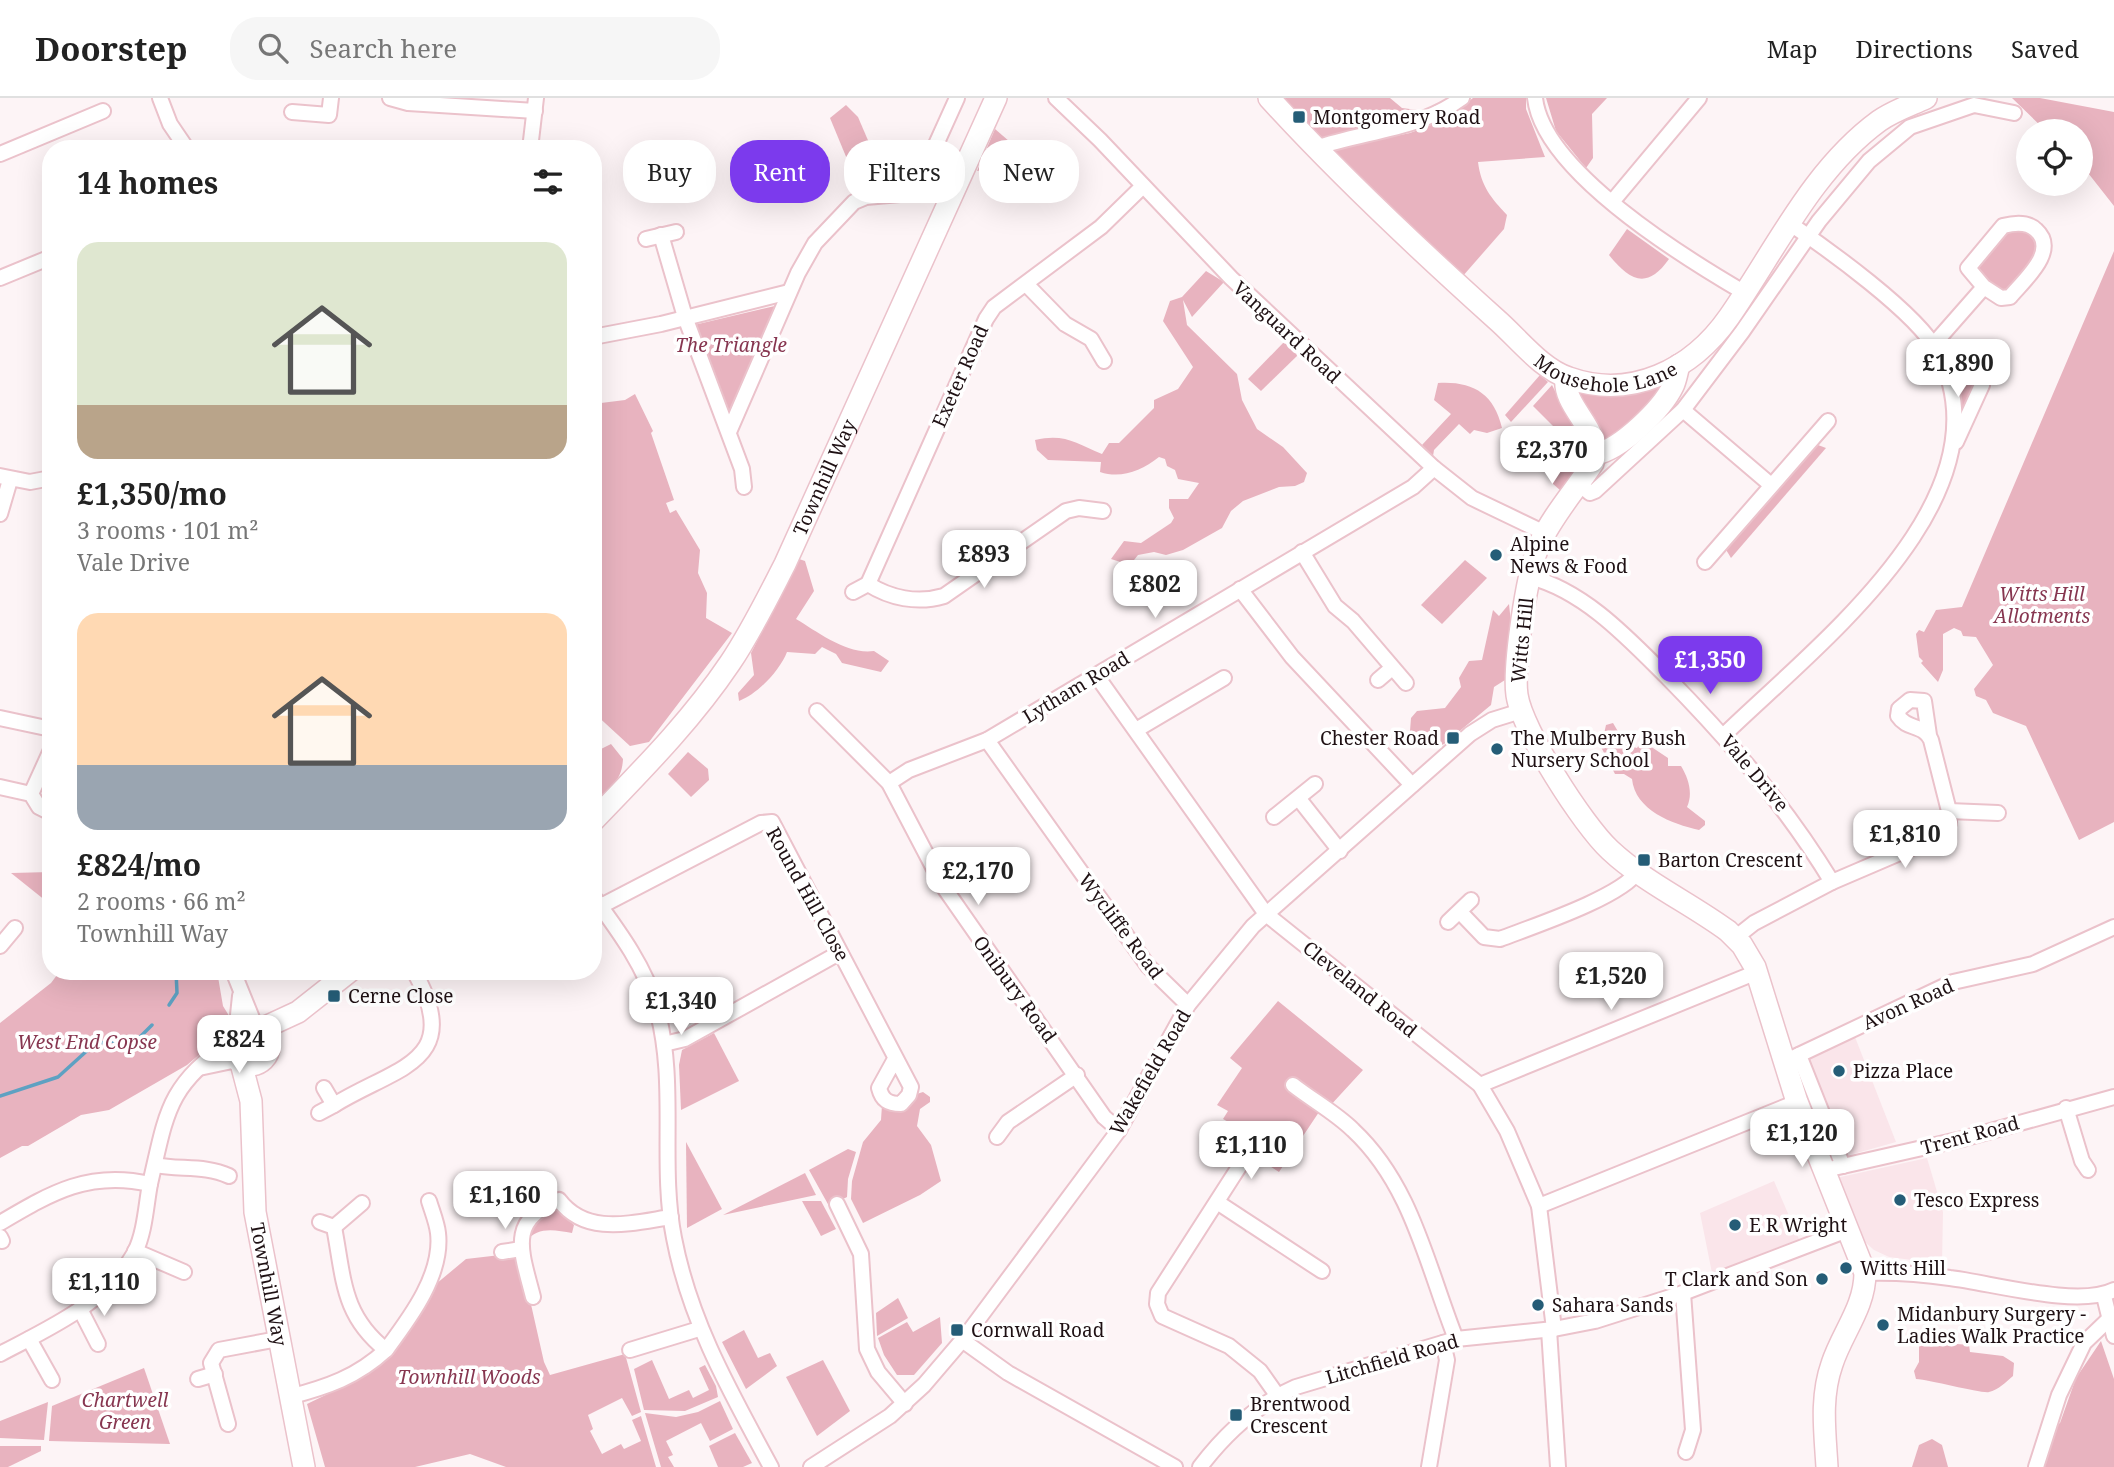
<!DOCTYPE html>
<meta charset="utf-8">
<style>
body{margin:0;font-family:"Noto Serif",serif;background:#f6f6f6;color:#222;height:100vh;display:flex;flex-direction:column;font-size:26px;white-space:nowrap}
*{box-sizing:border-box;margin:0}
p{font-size:23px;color:#767676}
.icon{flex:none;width:38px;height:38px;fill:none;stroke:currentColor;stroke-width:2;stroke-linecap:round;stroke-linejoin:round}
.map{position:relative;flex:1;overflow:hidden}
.details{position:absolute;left:42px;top:42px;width:560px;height:840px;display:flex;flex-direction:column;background:#fff;border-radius:28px;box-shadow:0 7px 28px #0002}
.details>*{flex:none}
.guide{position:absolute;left:623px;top:42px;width:665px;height:63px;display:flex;gap:14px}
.controls{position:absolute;left:2016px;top:21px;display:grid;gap:14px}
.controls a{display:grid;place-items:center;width:77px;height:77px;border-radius:50%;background:#fff;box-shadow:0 7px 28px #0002;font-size:35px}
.price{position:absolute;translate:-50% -60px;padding:0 16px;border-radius:14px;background:#fff;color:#222;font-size:23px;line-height:46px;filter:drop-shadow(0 2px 4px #0008)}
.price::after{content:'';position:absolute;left:50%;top:42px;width:21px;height:16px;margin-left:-10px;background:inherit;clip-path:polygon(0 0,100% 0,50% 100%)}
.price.current{background:#7c3aed;color:#fff}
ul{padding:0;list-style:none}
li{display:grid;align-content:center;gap:14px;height:371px;padding:0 35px}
li span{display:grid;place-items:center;height:217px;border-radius:21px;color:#555}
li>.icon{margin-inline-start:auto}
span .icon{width:126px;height:126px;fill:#fffc;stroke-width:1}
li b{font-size:30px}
h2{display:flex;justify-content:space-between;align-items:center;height:84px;padding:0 35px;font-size:30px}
.chip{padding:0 24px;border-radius:28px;background:#fff;box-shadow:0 7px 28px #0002;font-size:24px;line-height:63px}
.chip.current{background:#7c3aed;color:#fff}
header{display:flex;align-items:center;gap:42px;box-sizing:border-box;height:98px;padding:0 35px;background:#fff;border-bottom:2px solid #e0e0e0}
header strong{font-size:33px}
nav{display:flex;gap:38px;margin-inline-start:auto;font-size:24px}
.search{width:490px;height:63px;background:#f6f6f6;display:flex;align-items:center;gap:18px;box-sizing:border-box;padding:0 24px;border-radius:28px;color:#767676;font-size:26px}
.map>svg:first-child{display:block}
.built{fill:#fae5ea}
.green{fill:#e8b3bf}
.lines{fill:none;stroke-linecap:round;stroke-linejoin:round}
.stream{stroke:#5ea1c2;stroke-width:3.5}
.street-casing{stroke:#ebc2cb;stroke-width:18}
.secondary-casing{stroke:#ebc2cb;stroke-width:24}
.street{stroke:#fff;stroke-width:14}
.secondary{stroke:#fff;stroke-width:21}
.poi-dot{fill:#255d77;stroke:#fff;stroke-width:2.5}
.labels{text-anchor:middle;stroke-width:7;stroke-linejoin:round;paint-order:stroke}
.poi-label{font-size:19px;fill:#1f1114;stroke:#fff;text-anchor:start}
.street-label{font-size:19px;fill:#1f1114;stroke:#fff}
.park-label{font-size:19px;font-style:italic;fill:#873650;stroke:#fff}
</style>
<header>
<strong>Doorstep</strong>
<div class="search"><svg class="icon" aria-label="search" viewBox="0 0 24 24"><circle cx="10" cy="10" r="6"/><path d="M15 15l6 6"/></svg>Search here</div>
<nav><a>Map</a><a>Directions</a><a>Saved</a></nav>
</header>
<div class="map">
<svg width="2114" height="1369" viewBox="0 0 2114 1369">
<rect width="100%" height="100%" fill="#fdf4f6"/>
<!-- built -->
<g class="built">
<path d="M1855 939 1896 1044 1832 1062 1794 969Z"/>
<path d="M1927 1060 1943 1114 1942 1166 1889 1159 1874 1152 1863 1142 1836 1080Z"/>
<path d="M1774 1083 1799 1141 1712 1175 1700 1115Z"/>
</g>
<!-- green -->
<g class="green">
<path d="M1277 0H1390L1402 10 1433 14 1317 45Z"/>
<path d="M1473 0H1526V11L1545 59 1478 64C1481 88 1491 100 1507 117L1504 131 1462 179 1324 53 1410 35 1446 21Z"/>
<path d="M1546 0H1607L1592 16 1593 60 1586 70 1556 33Z"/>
<path d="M2012 0H2040L2114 14V108L2081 66V33H2046Z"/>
<path d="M846 7 858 19 873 54 859 90 830 20Z"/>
<path d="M995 31 1017 50 994 70 977 73Z"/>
<path d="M875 59 902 85 867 89Z"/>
<path d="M2026 126 2044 155 2001 200 1971 165 2003 128Z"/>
<path d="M1627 131 1669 161C1647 192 1630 183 1609 157Z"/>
<path d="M2114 153V724L2079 742 2026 628 1993 615 1986 602 1976 598 1974 591 1993 567 1976 539 1963 538 1961 533 1954 530 1943 536V572L1938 584 1921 565 1923 563 1919 559 1916 536 1919 532 1924 534 1936 512 1962 509Z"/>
<path d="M1206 173 1224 184 1192 219 1183 202 1187 227 1237 276 1242 302 1257 331 1283 349 1307 375 1304 384 1295 388 1279 389 1243 403 1231 413 1222 430 1183 452 1166 457 1154 454 1138 457 1130 467 1111 461 1124 443 1141 445 1171 425 1174 420 1169 410V401H1188L1199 385 1178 381 1175 372 1167 368 1165 361 1159 359C1141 373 1121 381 1100 374L1101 364 1048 362 1037 352 1035 342C1064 335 1076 345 1102 356L1109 345H1119L1154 310V302L1178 291 1193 269 1163 223 1170 203 1182 199Z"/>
<path d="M779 207 730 319 727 318 694 227Z"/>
<path d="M1284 244 1298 257 1261 293 1248 281Z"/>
<path d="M1951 261 1973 276 1976 287 1966 313 1961 311 1957 282 1948 264Z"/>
<path d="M1540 277 1548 284 1511 324 1505 317Z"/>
<path d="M1438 285C1472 283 1494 295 1502 330L1487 335 1474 332 1470 336 1459 326 1434 352 1433 358 1422 347 1451 316 1434 302Z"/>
<path d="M1665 285 1633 326 1603 343 1578 292Z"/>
<path d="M1552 287 1585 353 1582 363 1561 393 1552 385 1555 376 1535 354 1558 333 1533 308Z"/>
<path d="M635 296 653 333 651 335 674 402 666 405 670 415 676 412 700 452 698 475 707 495 706 520 732 535 649 644 630 648 593 614V306L625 302Z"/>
<path d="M1810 344 1826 350 1731 460 1722 445Z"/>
<path d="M799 461 805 463 814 493 796 521C818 534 847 557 874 553L889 563 881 574 842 565 836 556 822 549 815 556 787 554C780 572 758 596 739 603L738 595 754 577 751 555Z"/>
<path d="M1465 462 1487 480 1442 526 1421 507Z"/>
<path d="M1509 506 1511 525 1505 582 1494 589 1491 607 1444 646 1435 650 1410 633 1411 620 1417 613 1445 610 1461 589 1459 580 1469 563 1482 562 1493 512 1499 518Z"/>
<path d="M1613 625 1626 647 1637 650 1640 645 1647 646 1668 660V668H1681C1689 681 1693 696 1687 709L1705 723V727L1699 732C1672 726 1635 712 1632 681L1624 676H1615L1601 649 1606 627Z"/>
<path d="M611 646 623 661C622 683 610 691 593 703V655Z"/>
<path d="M688 654 708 671 709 682 691 699 668 676Z"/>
<path d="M51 774V807L11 775Z"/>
<path d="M60 873H217L223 908 231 921 225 935 187 967 109 1012 81 1017 28 1048H22L0 1060V925L51 885Z"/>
<path d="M1278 903 1363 972 1329 1009 1319 1014 1279 1074 1256 1059 1259 1041 1223 1021 1228 1013 1217 1007 1242 970 1230 960Z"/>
<path d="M714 935 739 983 681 1012 679 967 682 952Z"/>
<path d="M923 994 930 999V1004L920 1011 917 1028 931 1047 941 1083 920 1097 863 1125 851 1101 852 1083 863 1044 881 1022 882 1007Z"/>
<path d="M686 1044 722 1111 687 1130Z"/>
<path d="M848 1051 856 1054 848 1081 847 1099 829 1108 809 1072Z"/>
<path d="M805 1075 816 1097 723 1117Z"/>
<path d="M802 1103H821L836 1131 821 1138Z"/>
<path d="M556 1111 574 1127 572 1135C555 1132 537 1128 526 1144 527 1127 540 1115 556 1111Z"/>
<path d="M509 1156 521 1162 544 1264 550 1277 625 1256 641 1314 632 1318 622 1300 588 1317 593 1331 590 1333 602 1356 621 1346 624 1351 641 1343 632 1322 641 1318 656 1369H506L470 1356 415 1369H325L307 1306 369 1276 385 1261 436 1186 466 1161Z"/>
<path d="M898 1200 908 1220 877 1238 876 1215Z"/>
<path d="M940 1219 942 1245 914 1277H897L884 1257 878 1240 907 1224 913 1234Z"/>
<path d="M744 1232 758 1260 770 1255 777 1268 746 1291 722 1244Z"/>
<path d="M1933 1232 1957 1246 1969 1247 1970 1254 2003 1258 2014 1265 2013 1278C2006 1284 1998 1292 1989 1294 1983 1296 1931 1282 1916 1281L1914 1273 1919 1264V1244Z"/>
<path d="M2101 1243 2114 1281V1369H2042L2053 1330 2060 1325 2076 1280Z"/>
<path d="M652 1262 669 1301 689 1292 693 1300 709 1292 699 1270 705 1267 716 1288 718 1299 685 1313 644 1312 634 1271Z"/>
<path d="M823 1262 850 1313 817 1338 786 1279Z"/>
<path d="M144 1270 170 1346 49 1343 52 1308Z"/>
<path d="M720 1303 733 1331 710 1343 701 1325 666 1343 673 1357 668 1359 674 1369H661L645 1315 676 1319 698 1314Z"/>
<path d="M48 1304 44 1342 0 1340V1323Z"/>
<path d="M735 1335 752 1365 743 1369H718L709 1348Z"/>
<path d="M1932 1341 1942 1347 1948 1369H1912L1919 1347Z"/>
<path d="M0 1348H41V1353L8 1369H0Z"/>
</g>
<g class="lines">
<!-- stream -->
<g class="stream">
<path d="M169 907 177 895 176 873"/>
<path d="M0 998 58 979 90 950 104 944 138 941 152 927"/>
</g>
<!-- street casing -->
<g class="street-casing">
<g id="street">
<path d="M160 0 170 26 187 51"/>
<path d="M390 0 408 5 535 13"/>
<path d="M1056 0 1100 42 1231 180 1434 370 1472 400 1545 435"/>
<path d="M1535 0C1543 73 1685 160 1745 195"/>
<path d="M292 14 329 17 331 0"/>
<path d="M1316 50C1365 33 1419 32 1462 0"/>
<path d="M530 51 536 0"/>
<path d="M0 56 103 13"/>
<path d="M1612 104 1699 0"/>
<path d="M661 137 685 219 742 371 744 389"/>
<path d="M646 141 676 134"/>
<path d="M0 180 51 159"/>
<path d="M1026 186 1065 226 1091 241 1104 263"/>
<path d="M593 239 661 226 789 194"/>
<path d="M1933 247 1984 189 1968 170 2003 128C2014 125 2027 123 2036 132 2059 153 2024 182 2010 199L2001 200 1984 189"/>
<path d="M1937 252C1960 257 1975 264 1982 287L1956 344"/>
<path d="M1683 312 1771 387"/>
<path d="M729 334 798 175 815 145 854 104 866 99 900 96 919 84 957 0"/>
<path d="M0 378 30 384 51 380"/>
<path d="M1579 386 1590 395 1595 393 1683 312 1742 234 1819 123 1869 63 1910 29 1974 7 2014 15"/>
<path d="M0 416 10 382"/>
<path d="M1302 454 1335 508 1353 523 1406 585"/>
<path d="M1705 464 1828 323"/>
<path d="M1530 479C1584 493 1627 539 1666 578 1729 642 1785 707 1832 784"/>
<path d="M868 486 986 221 994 209 1101 129 1143 88"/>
<path d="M868 486C890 500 917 506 944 498L1066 413 1079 410 1103 413"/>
<path d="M1240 491 1292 559 1412 687"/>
<path d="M853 494 868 486"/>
<path d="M1096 577 1266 816 1480 987 1507 1033 1539 1108 1554 1231"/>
<path d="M1378 582 1392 570"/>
<path d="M817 613 889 685 943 788 1104 1019 1119 1032"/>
<path d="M0 620 51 631"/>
<path d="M1136 632 1224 580"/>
<path d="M1724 637C1813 550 2015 398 1937 253 1917 215 1826 150 1789 125"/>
<path d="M987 642 1148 868 1188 907"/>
<path d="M889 685 909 672 987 642 1413 389 1434 370"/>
<path d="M0 689 31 696 39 709 51 715"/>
<path d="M31 696 51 652"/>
<path d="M1299 701 1340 753"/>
<path d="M1949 713 1998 715"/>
<path d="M1274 719 1315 686"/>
<path d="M593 798C617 831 645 868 656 908 678 984 659 1064 674 1140 690 1224 731 1295 771 1369"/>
<path d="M601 808 761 725 772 724 911 989 909 997 901 1006C888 1006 882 1002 879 990L895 961"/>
<path d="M1460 814 1484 839 1500 841C1531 829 1622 799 1638 773"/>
<path d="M1448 824 1471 802"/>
<path d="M1735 840 1754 825 1832 784 1944 736 1949 725V713L1931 642C1924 626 1907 632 1898 618L1899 611 1910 602 1924 603 1929 637"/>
<path d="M0 848 15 830"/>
<path d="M233 873 256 930"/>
<path d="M236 936 240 898"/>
<path d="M664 946 685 941 839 855"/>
<path d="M1799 957 1843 1068"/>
<path d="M1784 964 1953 884 2033 866 2114 829"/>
<path d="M199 970 237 962"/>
<path d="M1293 987C1312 1002 1336 1015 1353 1032 1412 1087 1427 1168 1456 1241"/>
<path d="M1480 987 1757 874"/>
<path d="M324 990 334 1007C397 968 465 965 414 873"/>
<path d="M2066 1010 2082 1063 2088 1072"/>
<path d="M319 1015 334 1007"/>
<path d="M997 1039 1008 1024 1077 977"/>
<path d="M1255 1044 1158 1195 1157 1206 1162 1218 1229 1248 1260 1273 1277 1297"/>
<path d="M155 1067C180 1072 205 1067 229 1078"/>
<path d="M1825 1072 1962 1041 2114 999"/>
<path d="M1217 1104 1322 1173"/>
<path d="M837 1106 861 1156 867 1251 878 1274 905 1306"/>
<path d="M1539 1108 1797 1004"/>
<path d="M0 1125C51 1095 89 1072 150 1086 167 1013 167 988 232 943"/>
<path d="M334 1129 362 1105"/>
<path d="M0 1139 2 1143"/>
<path d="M135 1153 184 1174"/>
<path d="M502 1154 521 1151"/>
<path d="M1865 1175C1894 1174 1922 1176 1950 1180 1992 1185 2078 1210 2114 1192"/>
<path d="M1683 1195 1693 1332 1686 1354"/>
<path d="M2104 1198 2114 1238"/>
<path d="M533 1199C522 1155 506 1122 559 1102 586 1138 631 1125 671 1119"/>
<path d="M80 1211 98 1246"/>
<path d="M1549 1232 1558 1369"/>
<path d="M29 1241 52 1282"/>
<path d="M962 1242 1008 1275 1175 1369"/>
<path d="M386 1252C409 1221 443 1177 438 1135 437 1125 432 1113 429 1103"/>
<path d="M630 1252 699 1231"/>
<path d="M0 1256C49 1230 107 1205 135 1154 145 1134 146 1107 150 1086"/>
<path d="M198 1281 215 1276"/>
<path d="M289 1299C327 1289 357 1279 386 1252 342 1217 344 1181 334 1129L320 1124"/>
<path d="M228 1326 211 1265 219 1252 278 1241"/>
<path d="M811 1369 890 1318 924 1287 965 1239 1119 1032 1188 907 1253 828 1470 636 1492 622 1521 613"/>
<path d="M1200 1369C1225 1336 1258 1306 1296 1289L1456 1241 1554 1231 1595 1223 1683 1195 1850 1131"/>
<path d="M1429 1369 1447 1262 1443 1245"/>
<path d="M2036 1369 2059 1297 2084 1245 2109 1221"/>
</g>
</g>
<!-- secondary casing -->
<g class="secondary-casing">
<g id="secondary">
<path id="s1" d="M1269 0C1340 78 1417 150 1496 221 1518 240 1541 271 1569 280 1631 302 1692 272 1729 219 1775 153 1812 72 1879 23 1893 13 1911 7 1926 0"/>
<path d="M1566 280C1562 310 1605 333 1593 365 1576 391 1553 417 1540 445 1527 471 1513 569 1517 597 1522 632 1583 727 1610 752 1644 784 1690 805 1728 833L1742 847 1755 869 1797 1004 1865 1175C1865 1209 1842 1235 1832 1266 1820 1300 1825 1334 1827 1369"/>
<path d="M1596 356C1621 351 1662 311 1673 288 1676 282 1677 274 1679 267"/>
<path id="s2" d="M593 723C642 672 691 623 730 565 751 534 768 499 785 466L996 0"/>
<circle cx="250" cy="948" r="19"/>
<path d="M259 932 298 914 350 873"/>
<path id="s3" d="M241 965 251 1003 255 1114 304 1369"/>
</g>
</g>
<!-- street -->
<use href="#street" class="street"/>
<!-- secondary -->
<use href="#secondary" class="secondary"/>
</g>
<!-- markers -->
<g class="poi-dot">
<rect x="1292" y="12" width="14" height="14" rx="3.5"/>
<circle cx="1496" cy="457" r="7"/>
<rect x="1446" y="633" width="14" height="14" rx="3.5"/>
<circle cx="1497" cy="651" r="7"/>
<rect x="1637" y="755" width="14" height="14" rx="3.5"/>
<rect x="327" y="891" width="14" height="14" rx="3.5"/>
<circle cx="1839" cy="973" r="7"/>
<circle cx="1900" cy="1102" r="7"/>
<circle cx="1735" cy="1127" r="7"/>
<circle cx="1846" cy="1170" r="7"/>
<circle cx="1822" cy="1181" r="7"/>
<circle cx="1538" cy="1207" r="7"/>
<circle cx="1883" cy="1227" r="7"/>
<rect x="950" y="1225" width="14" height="14" rx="3.5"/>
<rect x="1229" y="1310" width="14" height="14" rx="3.5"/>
</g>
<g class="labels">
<!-- poi labels -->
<g class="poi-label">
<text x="1313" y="26">Montgomery Road</text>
<text x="1510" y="453">Alpine<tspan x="1510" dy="22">News &amp; Food</tspan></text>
<text x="1439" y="647" text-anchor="end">Chester Road</text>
<text x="1511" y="647">The Mulberry Bush<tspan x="1511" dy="22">Nursery School</tspan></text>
<text x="1658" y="769">Barton Crescent</text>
<text x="348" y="905">Cerne Close</text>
<text x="1853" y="980">Pizza Place</text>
<text x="1914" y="1109">Tesco Express</text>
<text x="1749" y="1134">E R Wright</text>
<text x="1860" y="1177">Witts Hill</text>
<text x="1808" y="1188" text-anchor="end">T Clark and Son</text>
<text x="1552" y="1214">Sahara Sands</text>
<text x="1897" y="1223">Midanbury Surgery -<tspan x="1897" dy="22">Ladies Walk Practice</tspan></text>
<text x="971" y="1239">Cornwall Road</text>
<text x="1250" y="1313">Brentwood<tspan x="1250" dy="22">Crescent</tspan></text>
</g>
<!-- street labels -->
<g class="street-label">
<text transform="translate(1287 234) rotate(43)" y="7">Vanguard Road</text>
<text dy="7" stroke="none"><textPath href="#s1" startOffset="448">Mousehole Lane</textPath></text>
<text transform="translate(960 278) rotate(-66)" y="7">Exeter Road</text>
<text dy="7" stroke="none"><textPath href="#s2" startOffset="418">Townhill Way</textPath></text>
<text transform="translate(1522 542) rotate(-84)" y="7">Witts Hill</text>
<text transform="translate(1076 589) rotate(-31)" y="7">Lytham Road</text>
<text transform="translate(1755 675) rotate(50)" y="7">Vale Drive</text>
<text transform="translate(808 796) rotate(61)" y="7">Round Hill Close</text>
<text transform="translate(1121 828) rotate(53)" y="7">Wycliffe Road</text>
<text transform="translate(1015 891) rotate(54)" y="7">Onibury Road</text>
<text transform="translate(1360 891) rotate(39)" y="7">Cleveland Road</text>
<text transform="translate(1908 906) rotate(-24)" y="7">Avon Road</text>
<text transform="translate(1150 974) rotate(-60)" y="7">Wakefield Road</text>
<text transform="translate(1970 1037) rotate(-15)" y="7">Trent Road</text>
<text dy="7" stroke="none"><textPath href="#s3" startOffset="224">Townhill Way</textPath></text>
<text transform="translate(1392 1261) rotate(-16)" y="7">Litchfield Road</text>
</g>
<!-- park labels -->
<g class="park-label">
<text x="731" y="254">The Triangle</text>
<text x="2042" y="503">Witts Hill<tspan x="2042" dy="22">Allotments</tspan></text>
<text x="87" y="951">West End Copse</text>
<text x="469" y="1286">Townhill Woods</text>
<text x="125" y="1309">Chartwell<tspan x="125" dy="22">Green</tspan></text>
</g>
</g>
</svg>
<div class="controls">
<a><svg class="icon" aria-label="locate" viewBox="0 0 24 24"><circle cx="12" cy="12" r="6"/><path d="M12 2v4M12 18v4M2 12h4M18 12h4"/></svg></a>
</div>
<b class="price" style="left:1958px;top:301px">£1,890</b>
<b class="price" style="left:1552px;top:388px">£2,370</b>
<b class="price" style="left:984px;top:492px">£893</b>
<b class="price" style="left:1155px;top:522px">£802</b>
<b class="price current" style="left:1710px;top:598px">£1,350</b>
<b class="price" style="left:1905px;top:772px">£1,810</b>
<b class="price" style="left:978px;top:809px">£2,170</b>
<b class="price" style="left:1611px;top:914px">£1,520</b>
<b class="price" style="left:681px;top:939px">£1,340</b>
<b class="price" style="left:239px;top:977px">£824</b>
<b class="price" style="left:1802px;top:1071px">£1,120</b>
<b class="price" style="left:1251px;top:1083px">£1,110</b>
<b class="price" style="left:505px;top:1133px">£1,160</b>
<b class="price" style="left:104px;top:1220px">£1,110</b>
<div class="guide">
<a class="chip">Buy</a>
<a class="chip current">Rent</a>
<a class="chip">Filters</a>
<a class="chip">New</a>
</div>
<section class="details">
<h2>14 homes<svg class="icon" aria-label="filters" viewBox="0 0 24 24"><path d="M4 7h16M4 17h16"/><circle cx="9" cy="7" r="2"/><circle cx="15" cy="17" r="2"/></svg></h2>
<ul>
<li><span style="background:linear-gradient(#dfe7d0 75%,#b9a48a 0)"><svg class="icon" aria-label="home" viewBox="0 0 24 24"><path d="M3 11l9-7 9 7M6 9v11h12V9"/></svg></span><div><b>£1,350/mo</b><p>3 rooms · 101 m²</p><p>Vale Drive</p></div></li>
<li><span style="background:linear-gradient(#ffd9b3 70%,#9aa5b1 0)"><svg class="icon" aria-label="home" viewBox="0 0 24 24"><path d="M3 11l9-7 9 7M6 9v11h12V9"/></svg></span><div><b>£824/mo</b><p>2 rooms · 66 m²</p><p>Townhill Way</p></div></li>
</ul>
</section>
</div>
